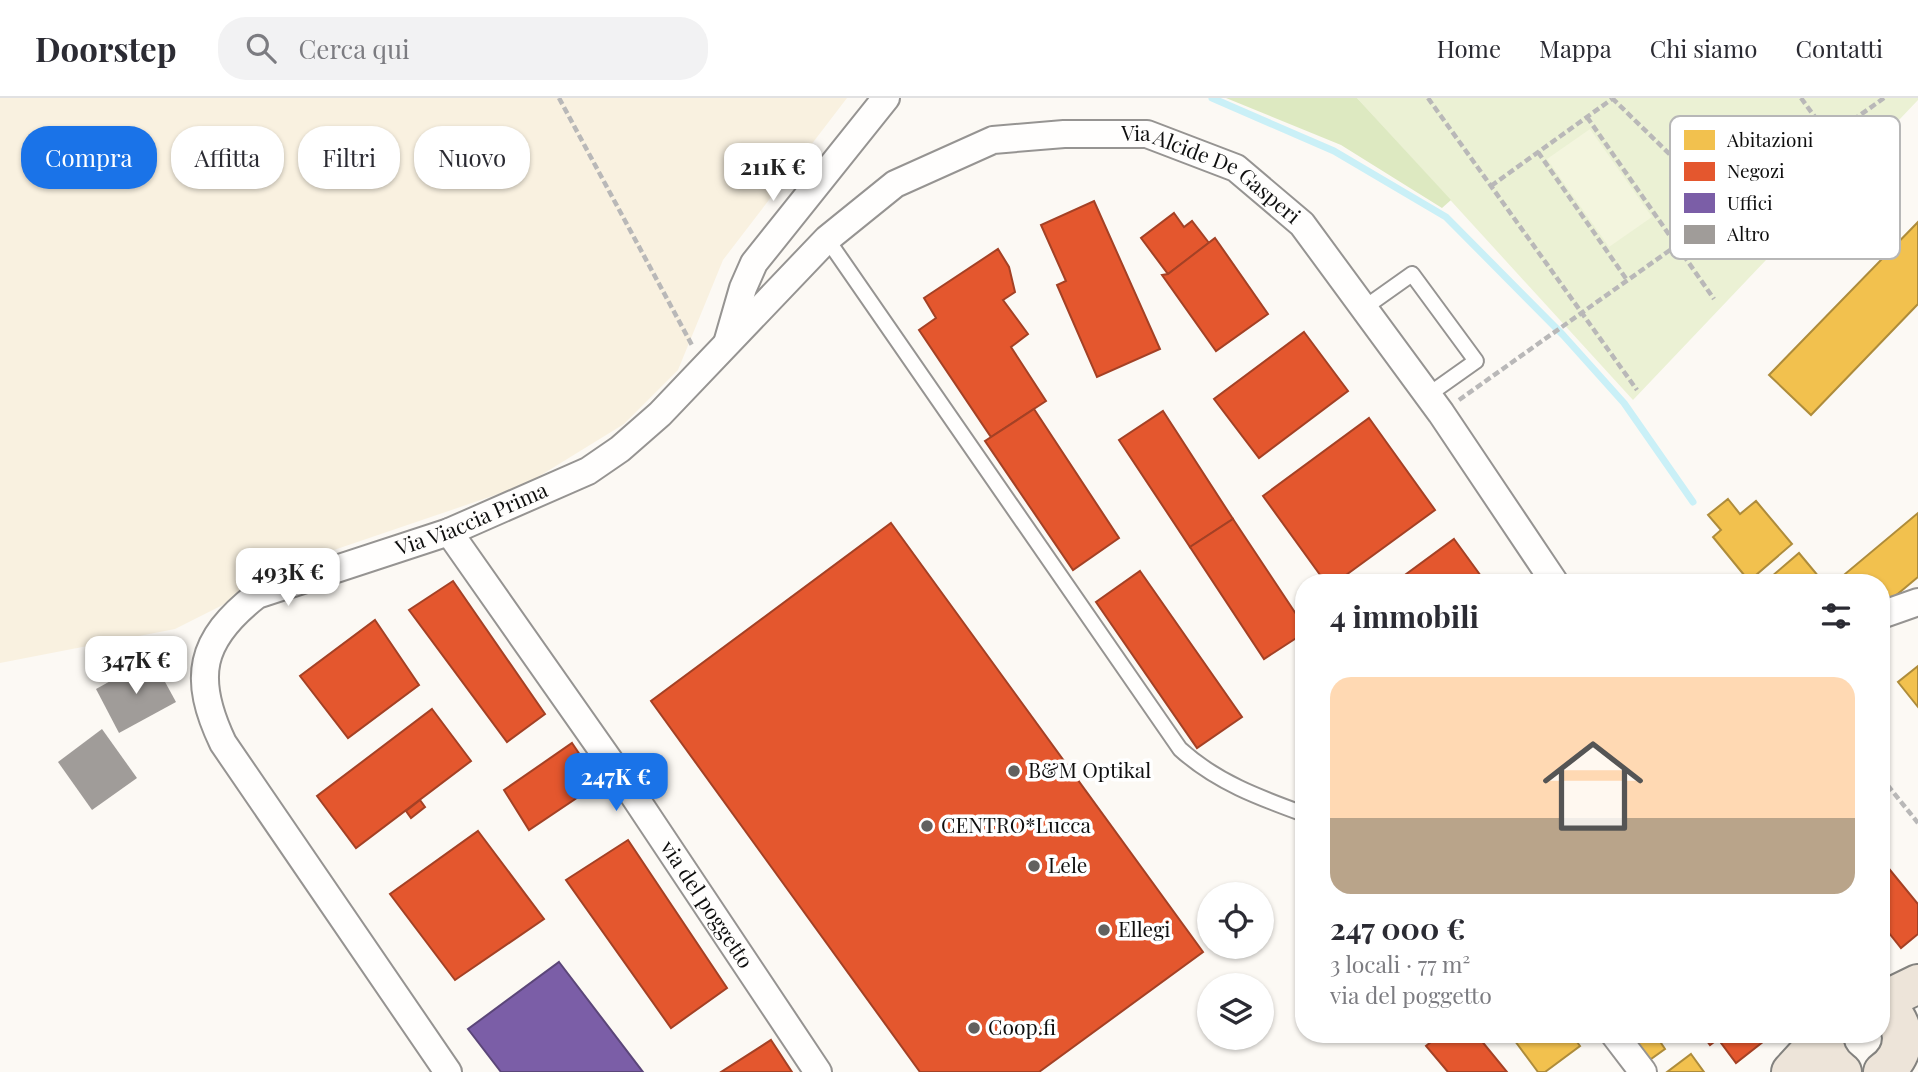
<!DOCTYPE html>
<html lang="it">
<meta charset="utf-8">
<style>
body{margin:0;font-family:"Playfair Display",serif;background:#f2f2f3;color:#2b2b33;height:100vh;display:flex;flex-direction:column;font-size:26px;white-space:nowrap}
*{box-sizing:border-box;margin:0}
p{font-size:23px;color:#7c7c81}
.icon{flex:none;width:38px;height:38px;fill:none;stroke:currentColor;stroke-width:2;stroke-linecap:round;stroke-linejoin:round}
.map{position:relative;flex:1;overflow:hidden}
.details{position:absolute;left:1295px;top:476px;width:595px;height:469px;display:flex;flex-direction:column;background:#fff;border-radius:28px;box-shadow:0 2px 5px #0004}
.details>*{flex:none}
.top-card{position:absolute;left:21px;top:28px;width:665px;height:63px;display:flex;gap:14px}
.tools{position:absolute;left:1197px;top:784px;display:grid;gap:14px}
.tools a{display:grid;place-items:center;width:77px;height:77px;border-radius:50%;background:#fff;box-shadow:0 2px 5px #0004;font-size:35px}
.price{position:absolute;translate:-50% -60px;padding:0 16px;border-radius:14px;background:#fff;color:#222;font-size:23px;line-height:46px;filter:drop-shadow(0 2px 4px #0008)}
.price::after{content:'';position:absolute;left:50%;top:42px;width:21px;height:16px;margin-left:-10px;background:inherit;clip-path:polygon(0 0,100% 0,50% 100%)}
.price.on{background:#1a73e8;color:#fff}
ul{padding:0;list-style:none}
li{display:grid;align-content:center;gap:14px;height:371px;padding:0 35px}
li span{display:grid;place-items:center;height:217px;border-radius:21px;color:#555}
li>.icon{margin-inline-start:auto}
span .icon{width:126px;height:126px;fill:#fffc;stroke-width:1}
li b{font-size:30px}
h2{display:flex;justify-content:space-between;align-items:center;height:84px;padding:0 35px;font-size:30px}
.tag{padding:0 24px;border-radius:28px;background:#fff;box-shadow:0 2px 5px #0004;font-size:24px;line-height:63px}
.tag.on{background:#1a73e8;color:#fff}
header{display:flex;align-items:center;gap:42px;box-sizing:border-box;height:98px;padding:0 35px;background:#fff;border-bottom:2px solid #e1e1e2}
header strong{font-size:33px}
nav{display:flex;gap:38px;margin-inline-start:auto;font-size:24px}
.search{width:490px;height:63px;background:#f2f2f3;display:flex;align-items:center;gap:18px;box-sizing:border-box;padding:0 24px;border-radius:28px;color:#7c7c81;font-size:26px}
.map>svg:first-child{display:block}
.farmland{fill:#f9f1e0}
.green{fill:#ebf1d4;fill-rule:evenodd}
.forest{fill:#dde9c1}
.pitch{fill:#f3f5de}
.homes{fill:#f2c14e;stroke:#ae8c3b;stroke-width:2}
.shops{fill:#e4572e;stroke:#a44125;stroke-width:2}
.offices{fill:#7b5ea7;stroke:#5b4679;stroke-width:2}
.lines{fill:none;stroke-linecap:round;stroke-linejoin:round}
.stream{stroke:#caf0f7;stroke-width:7}
.building{fill:#a09c99}
.service-casing{stroke:#969492;stroke-width:18}
.minor-casing{stroke:#969492;stroke-width:30}
.primary-casing{stroke:#83827f;stroke-width:42}
.path{stroke:#b9b8b8;stroke-width:4.5;stroke-dasharray:7 3.5;stroke-linecap:butt}
.service{stroke:#fffefd;stroke-width:14}
.minor{stroke:#fffefd;stroke-width:26}
.primary{stroke:#ede4d9;stroke-width:38}
.poi-dot{fill:#62615f;stroke:#fff;stroke-width:2.5}
.labels{text-anchor:middle;stroke-width:7;stroke-linejoin:round;paint-order:stroke}
.street-label{font-size:21px;fill:#0f0f0f;stroke:#fff}
.poi-label{font-size:21px;fill:#0f0f0f;stroke:#fff;text-anchor:start}
.key{fill:#fff;stroke:#b7b7b7;stroke-width:2}
.key-label{font-size:19px;fill:#0f0f0f}
</style>
<header>
<strong>Doorstep</strong>
<div class="search"><svg class="icon" aria-label="search" viewBox="0 0 24 24"><circle cx="10" cy="10" r="6"/><path d="M15 15l6 6"/></svg>Cerca qui</div>
<nav><a>Home</a><a>Mappa</a><a>Chi siamo</a><a>Contatti</a></nav>
</header>
<div class="map">
<svg width="1918" height="974" viewBox="0 0 1918 974">
<rect width="100%" height="100%" fill="#fcf9f4"/>
<!-- farmland -->
<path class="farmland" d="M0 0H847L723 162 678 272 624 326 525 387 328 454 175 531 0 565Z"/>
<!-- green -->
<path class="green" d="M1357 0H1918V2L1633 302ZM1818 53 1837 80 1795 123 1765 91Z"/>
<!-- forest -->
<path class="forest" d="M1226 0H1357L1451 102 1442 110 1341 47Z"/>
<!-- pitch -->
<path class="pitch" d="M1590 31 1652 119 1609 149 1547 61Z"/>
<!-- homes -->
<g class="homes">
<path d="M1918 124V206L1811 317 1769 277Z"/>
<path d="M1728 401 1740 416 1756 403 1792 446 1749 483 1713 439 1721 432 1708 417Z"/>
<path d="M1918 415V479L1888 504 1881 496V485H1853L1845 476Z"/>
<path d="M1799 455 1824 485H1764Z"/>
<path d="M1918 568V609L1898 584Z"/>
<path d="M1525 936H1571L1580 948 1545 974H1538L1515 943Z"/>
<path d="M1626 936H1655L1665 951 1644 966Z"/>
<path d="M1691 956 1704 974H1667Z"/>
</g>
<!-- shops -->
<g class="shops">
<path d="M1094 103 1160 251 1097 279 1057 187 1066 183 1041 127Z"/>
<path d="M1174 115 1184 129 1192 123 1209 145 1168 176 1141 140Z"/>
<path d="M1215 140 1268 216 1216 253 1162 177 1168 176Z"/>
<path d="M998 151 1009 169 1015 194 1003 202 1028 236 1011 249 1046 303 991 339 919 232 936 220 924 200Z"/>
<path d="M1304 234 1348 293 1259 360 1214 301Z"/>
<path d="M1034 311 1119 440 1073 472 985 343Z"/>
<path d="M1163 313 1233 421 1190 449 1119 342Z"/>
<path d="M1369 320 1435 412 1335 485H1326L1263 398Z"/>
<path d="M1233 421 1304 528V535L1264 561 1190 449Z"/>
<path d="M891 425 1203 854 1039 974H920L651 603Z"/>
<path d="M1454 441 1486 485H1394Z"/>
<path d="M1140 473 1242 619 1197 650 1096 504Z"/>
<path d="M453 483 545 616 507 644 409 512Z"/>
<path d="M375 522 419 587 348 640 300 578Z"/>
<path d="M432 611 471 663 356 750 317 698Z"/>
<path d="M572 645 599 685 529 732 504 692Z"/>
<path d="M420 702 425 709 411 720 406 713Z"/>
<path d="M478 733 544 821 455 882 390 796Z"/>
<path d="M628 742 727 890 671 930 566 782Z"/>
<path d="M1881 761 1918 806V836L1901 850 1881 825Z"/>
<path d="M1441 936H1476L1507 974H1448L1426 948Z"/>
<path d="M1702 936H1773L1736 965 1718 941 1710 947Z"/>
<path d="M771 942 792 974H721Z"/>
</g>
<!-- offices -->
<path class="offices" d="M559 864 643 974H501L468 931Z"/>
<g class="lines">
<!-- stream -->
<path class="stream" d="M1212 0 1334 53 1446 119 1563 237 1624 305 1693 404"/>
</g>
<!-- building -->
<g class="building">
<path d="M152 560 176 604 119 635 96 591Z"/>
<path d="M102 631 137 680 92 712 58 664Z"/>
</g>
<g class="lines">
<!-- service casing -->
<g class="service-casing">
<g id="service">
<path d="M827 141 1180 651C1216 684 1260 700 1304 716"/>
<path d="M1364 210 1412 176 1476 263 1428 297"/>
</g>
</g>
<!-- minor casing -->
<g class="minor-casing">
<g id="minor">
<path d="M728 242 743 190 754 165 886 0"/>
<path id="s1" d="M449 434 628 689 818 974"/>
<path d="M1881 517 1918 504"/>
<path d="M1614 936 1643 974"/>
<path id="s2" d="M448 974 223 645C192 580 199 542 257 497L449 434 588 373 620 351 660 316 827 141 895 86 993 42 1064 36H1147L1236 70 1302 126 1441 315 1555 485"/>
</g>
</g>
<!-- primary casing -->
<g class="primary-casing">
<g id="primary">
<path d="M1881 904 1918 886"/>
<path d="M1881 905C1907 922 1910 955 1883 974"/>
<path d="M1823 936C1823 952 1829 965 1842 974"/>
<path d="M1791 974 1823 939"/>
</g>
</g>
<!-- path -->
<g class="path">
<path d="M559 0 693 249"/>
<path d="M1428 0 1637 292"/>
<path d="M1612 0 1770 154"/>
<path d="M1801 0 1850 67"/>
<path d="M1587 19 1714 201"/>
<path d="M1789 32 1806 56"/>
<path d="M1538 54 1627 182"/>
<path d="M1738 68 1755 92"/>
<path d="M1491 88 1612 1"/>
<path d="M1459 302 1884 0"/>
<path d="M1881 679 1918 725"/>
</g>
<!-- service -->
<use href="#service" class="service"/>
<!-- minor -->
<use href="#minor" class="minor"/>
<!-- primary -->
<use href="#primary" class="primary"/>
</g>
<!-- markers -->
<g class="poi-dot">
<circle cx="1014" cy="673" r="7"/>
<circle cx="927" cy="728" r="7"/>
<circle cx="1034" cy="768" r="7"/>
<circle cx="1104" cy="832" r="7"/>
<circle cx="974" cy="930" r="7"/>
</g>
<g class="labels">
<!-- street labels -->
<g class="street-label">
<text dy="7" stroke="none"><textPath href="#s2" startOffset="1680">Via Alcide De Gasperi</textPath></text>
<text dy="7" stroke="none"><textPath href="#s2" startOffset="796">Via Viaccia Prima</textPath></text>
<text dy="7" stroke="none"><textPath href="#s1" startOffset="453">via del poggetto</textPath></text>
</g>
<!-- poi labels -->
<g class="poi-label">
<text x="1028" y="680">B&amp;M Optikal</text>
<text x="941" y="735">CENTRO*Lucca</text>
<text x="1048" y="775">Lele</text>
<text x="1118" y="839">Ellegi</text>
<text x="988" y="937">Coop.fi</text>
</g>
</g>
<!-- legend -->
<rect x="1670" y="18" width="230" height="143" rx="10" class="key"/>
<rect x="1684" y="32" width="31" height="20" fill="#f2c14e"/>
<rect x="1684" y="64" width="31" height="19" fill="#e4572e"/>
<rect x="1684" y="95" width="31" height="20" fill="#7b5ea7"/>
<rect x="1684" y="127" width="31" height="19" fill="#a09c99"/>
<g class="key-label">
<text x="1727" y="49">Abitazioni</text>
<text x="1727" y="80">Negozi</text>
<text x="1727" y="112">Uffici</text>
<text x="1727" y="143">Altro</text>
</g>
</svg>
<div class="tools">
<a><svg class="icon" aria-label="locate" viewBox="0 0 24 24"><circle cx="12" cy="12" r="6"/><path d="M12 2v4M12 18v4M2 12h4M18 12h4"/></svg></a>
<a><svg class="icon" aria-label="layers" viewBox="0 0 24 24"><path d="M12 4l9 5-9 5-9-5zM3 14l9 5 9-5"/></svg></a>
</div>
<b class="price" style="left:773px;top:105px">211K €</b>
<b class="price" style="left:288px;top:510px">493K €</b>
<b class="price" style="left:136px;top:598px">347K €</b>
<b class="price on" style="left:616px;top:715px">247K €</b>
<div class="top-card">
<a class="tag on">Compra</a>
<a class="tag">Affitta</a>
<a class="tag">Filtri</a>
<a class="tag">Nuovo</a>
</div>
<section class="details">
<h2>4 immobili<svg class="icon" aria-label="filters" viewBox="0 0 24 24"><path d="M4 7h16M4 17h16"/><circle cx="9" cy="7" r="2"/><circle cx="15" cy="17" r="2"/></svg></h2>
<ul>
<li><span style="background:linear-gradient(#ffd9b3 65%,#b9a48a 0)"><svg class="icon" aria-label="home" viewBox="0 0 24 24"><path d="M3 11l9-7 9 7M6 9v11h12V9"/></svg></span><div><b>247 000 €</b><p>3 locali · 77 m²</p><p>via del poggetto</p></div></li>
</ul>
</section>
</div>
